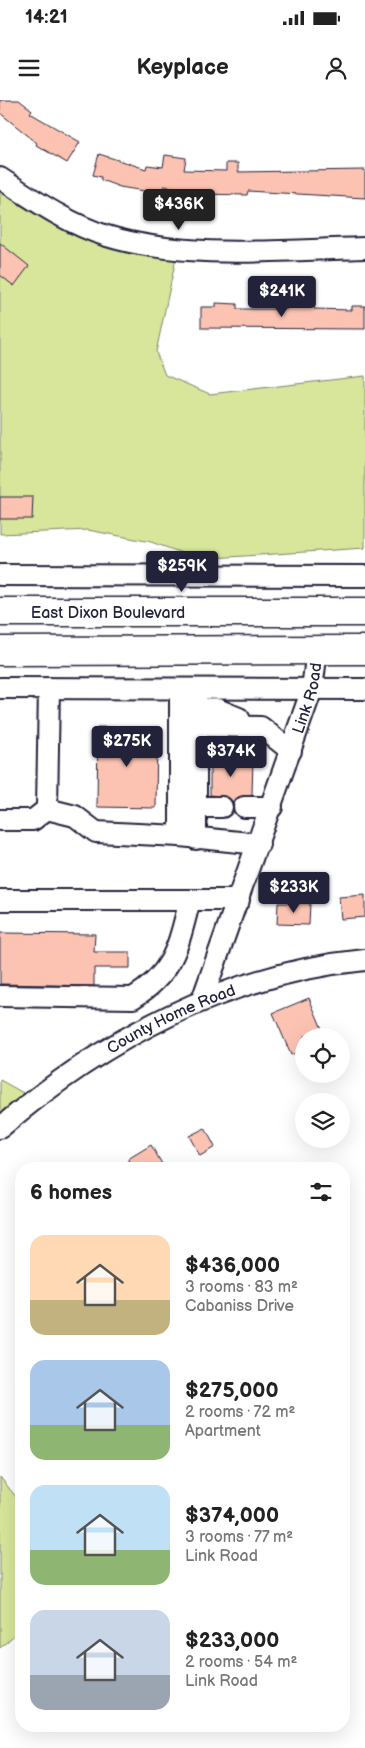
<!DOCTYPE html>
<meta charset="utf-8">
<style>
body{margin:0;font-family:"Balsamiq Sans",sans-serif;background:#f6f6f6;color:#222;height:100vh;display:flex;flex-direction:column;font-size:19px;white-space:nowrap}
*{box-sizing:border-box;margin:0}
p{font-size:16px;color:#767676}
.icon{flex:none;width:28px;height:28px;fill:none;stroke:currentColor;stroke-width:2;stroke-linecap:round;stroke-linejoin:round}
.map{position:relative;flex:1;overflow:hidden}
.panel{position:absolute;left:15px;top:1062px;width:335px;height:570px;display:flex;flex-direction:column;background:#fff;border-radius:20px;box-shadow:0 5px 20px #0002}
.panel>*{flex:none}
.tools{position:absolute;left:295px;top:928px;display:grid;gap:10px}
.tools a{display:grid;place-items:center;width:55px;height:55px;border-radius:50%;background:#fff;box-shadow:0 5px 20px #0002;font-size:25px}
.price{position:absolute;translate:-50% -42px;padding:0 11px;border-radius:5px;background:#22223b;color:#fff;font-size:16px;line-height:32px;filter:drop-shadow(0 1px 2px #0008)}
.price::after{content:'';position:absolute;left:50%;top:30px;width:15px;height:11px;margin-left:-8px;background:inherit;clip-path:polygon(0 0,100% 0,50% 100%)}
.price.active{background:#222;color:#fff}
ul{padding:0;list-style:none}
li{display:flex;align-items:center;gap:15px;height:125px;padding:0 15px}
li span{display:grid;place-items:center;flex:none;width:140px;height:100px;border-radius:15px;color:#555}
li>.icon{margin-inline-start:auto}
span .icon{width:60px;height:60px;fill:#fffc;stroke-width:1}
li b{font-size:21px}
h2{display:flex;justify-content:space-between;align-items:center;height:60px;padding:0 15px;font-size:21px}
.status{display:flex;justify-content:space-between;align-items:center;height:35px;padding:0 25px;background:#fff;direction:ltr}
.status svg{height:14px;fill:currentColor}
header{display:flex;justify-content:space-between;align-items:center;height:65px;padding:0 15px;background:#fff;font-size:22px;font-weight:800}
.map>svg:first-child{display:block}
.green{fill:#d7e69a;stroke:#7c846a}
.building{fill:#fcc3b2;stroke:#22223b}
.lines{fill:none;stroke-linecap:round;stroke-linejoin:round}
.minor-casing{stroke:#22223b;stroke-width:24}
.highway-casing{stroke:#22223b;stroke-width:31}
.minor{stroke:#fff;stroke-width:20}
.highway{stroke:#fff;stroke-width:28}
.labels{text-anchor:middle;stroke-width:4.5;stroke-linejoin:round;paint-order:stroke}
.street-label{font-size:16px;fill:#22223b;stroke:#fff}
</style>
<div class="status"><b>14:21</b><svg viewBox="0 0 49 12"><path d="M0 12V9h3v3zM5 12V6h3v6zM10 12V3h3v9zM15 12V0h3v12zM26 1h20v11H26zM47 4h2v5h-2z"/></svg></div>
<header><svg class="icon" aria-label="menu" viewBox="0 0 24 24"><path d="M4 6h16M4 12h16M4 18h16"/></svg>Keyplace<svg class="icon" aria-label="person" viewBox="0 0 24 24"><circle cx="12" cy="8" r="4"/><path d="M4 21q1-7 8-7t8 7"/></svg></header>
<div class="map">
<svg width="365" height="1648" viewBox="0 0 365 1648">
<rect width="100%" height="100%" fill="#fff"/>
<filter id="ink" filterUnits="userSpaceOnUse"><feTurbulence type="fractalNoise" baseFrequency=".02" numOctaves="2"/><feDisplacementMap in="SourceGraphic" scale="10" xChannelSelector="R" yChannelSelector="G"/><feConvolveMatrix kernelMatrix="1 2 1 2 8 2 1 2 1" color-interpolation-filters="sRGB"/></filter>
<g filter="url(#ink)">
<!-- green -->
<g class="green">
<path d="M0 78 48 109 178 149 156 252 165 275 210 294 365 276V448L199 459 151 442 88 430 0 434Z"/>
<path d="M0 980 36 1000 0 1028Z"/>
<path d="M0 1377 21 1403V1529L0 1548Z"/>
</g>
<!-- building -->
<g class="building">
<path d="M0 0H19L32 10 30 13 80 42 67 63 36 45 37 43 0 13Z"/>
<path d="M99 54 146 69 147 65 163 67 165 55 186 58 184 70 226 71V63H238V72L365 70V98L248 91 247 95 200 94V92L164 86 162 94 120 87 101 80V77L93 75Z"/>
<path d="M0 143 29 166 14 186 0 175Z"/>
<path d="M216 203 237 204V209H287V204L315 205 314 209 352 210V206H365V229L201 228V207H216Z"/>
<path d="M0 397H33L32 419H0Z"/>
<path d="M98 627 157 628 156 708 97 707Z"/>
<path d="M210 659H253L252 695 239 697 233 703 227 697 210 695Z"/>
<path d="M365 795V817L341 819 339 797Z"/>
<path d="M278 803H310L309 825 277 824Z"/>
<path d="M0 833 95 834 94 852H130V868H94V886L0 884Z"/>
<path d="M309 898 325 936H304V950L291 955 273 913Z"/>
<path d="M205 1028 215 1047 200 1056 189 1036Z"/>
<path d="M151 1045 165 1069H134L128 1059Z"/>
</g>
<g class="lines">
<!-- minor casing -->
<g class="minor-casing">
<g id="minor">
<path d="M0 78C34 100 68 124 107 136 185 160 283 150 365 148"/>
<path d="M0 475 365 476"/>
<path d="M0 588 365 589"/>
<path d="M196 589V739"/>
<path d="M196 609H217L239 618 243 627"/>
<path d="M196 626 261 627 291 651"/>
<path d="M196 707H222"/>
<path d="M244 707H272"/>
<path d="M47 709 75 716 96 732 180 736 259 744"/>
<path d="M0 720H33L47 709 49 588"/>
<path d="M180 736V589"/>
<path d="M0 800H239"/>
<path d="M0 896 133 898C175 872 178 845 190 800"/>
<path id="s1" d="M202 900 312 589 317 550"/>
<path id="s2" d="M0 1028C103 939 228 873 365 860"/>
</g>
</g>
<!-- highway casing -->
<g class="highway-casing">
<g id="highway">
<path id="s3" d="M0 512H365"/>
<path d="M0 551 365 550"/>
</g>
</g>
<!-- minor -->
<use href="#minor" class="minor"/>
<!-- highway -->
<use href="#highway" class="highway"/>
</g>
</g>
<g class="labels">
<!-- street labels -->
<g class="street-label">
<text dy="6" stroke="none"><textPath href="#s3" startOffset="108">East Dixon Boulevard</textPath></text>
<text dy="6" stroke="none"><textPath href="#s1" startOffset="320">Link Road</textPath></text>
<text dy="6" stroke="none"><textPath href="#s2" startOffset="204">County Home Road</textPath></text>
</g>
</g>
</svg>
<div class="tools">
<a><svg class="icon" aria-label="locate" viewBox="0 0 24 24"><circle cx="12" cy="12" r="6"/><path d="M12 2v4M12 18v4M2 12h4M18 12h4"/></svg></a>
<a><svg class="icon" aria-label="layers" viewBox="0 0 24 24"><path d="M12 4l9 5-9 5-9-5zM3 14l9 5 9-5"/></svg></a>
</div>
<b class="price active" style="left:179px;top:131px">$436K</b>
<b class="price" style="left:282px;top:218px">$241K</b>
<b class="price" style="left:182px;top:493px">$259K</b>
<b class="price" style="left:127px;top:668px">$275K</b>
<b class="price" style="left:231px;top:678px">$374K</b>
<b class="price" style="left:294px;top:814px">$233K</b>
<section class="panel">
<h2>6 homes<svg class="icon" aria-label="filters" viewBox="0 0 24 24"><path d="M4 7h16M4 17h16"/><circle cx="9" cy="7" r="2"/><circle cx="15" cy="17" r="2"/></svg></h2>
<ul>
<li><span style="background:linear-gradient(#ffd9b3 65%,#c2b280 0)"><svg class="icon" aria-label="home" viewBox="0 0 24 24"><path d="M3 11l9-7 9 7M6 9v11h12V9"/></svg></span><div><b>$436,000</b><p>3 rooms · 83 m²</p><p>Cabaniss Drive</p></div></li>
<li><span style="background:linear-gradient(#a9c7e8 65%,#8fb573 0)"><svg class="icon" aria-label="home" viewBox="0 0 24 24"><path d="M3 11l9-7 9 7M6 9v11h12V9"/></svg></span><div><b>$275,000</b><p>2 rooms · 72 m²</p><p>Apartment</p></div></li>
<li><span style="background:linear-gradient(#bfe0f5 65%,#8fb573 0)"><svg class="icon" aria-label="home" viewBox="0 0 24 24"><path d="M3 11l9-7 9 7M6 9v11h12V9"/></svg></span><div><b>$374,000</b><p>3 rooms · 77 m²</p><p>Link Road</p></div></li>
<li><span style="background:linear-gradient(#c9d6e8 65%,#9aa5b1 0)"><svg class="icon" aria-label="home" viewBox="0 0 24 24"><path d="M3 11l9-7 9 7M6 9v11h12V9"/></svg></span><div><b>$233,000</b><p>2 rooms · 54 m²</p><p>Link Road</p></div></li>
</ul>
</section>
</div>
